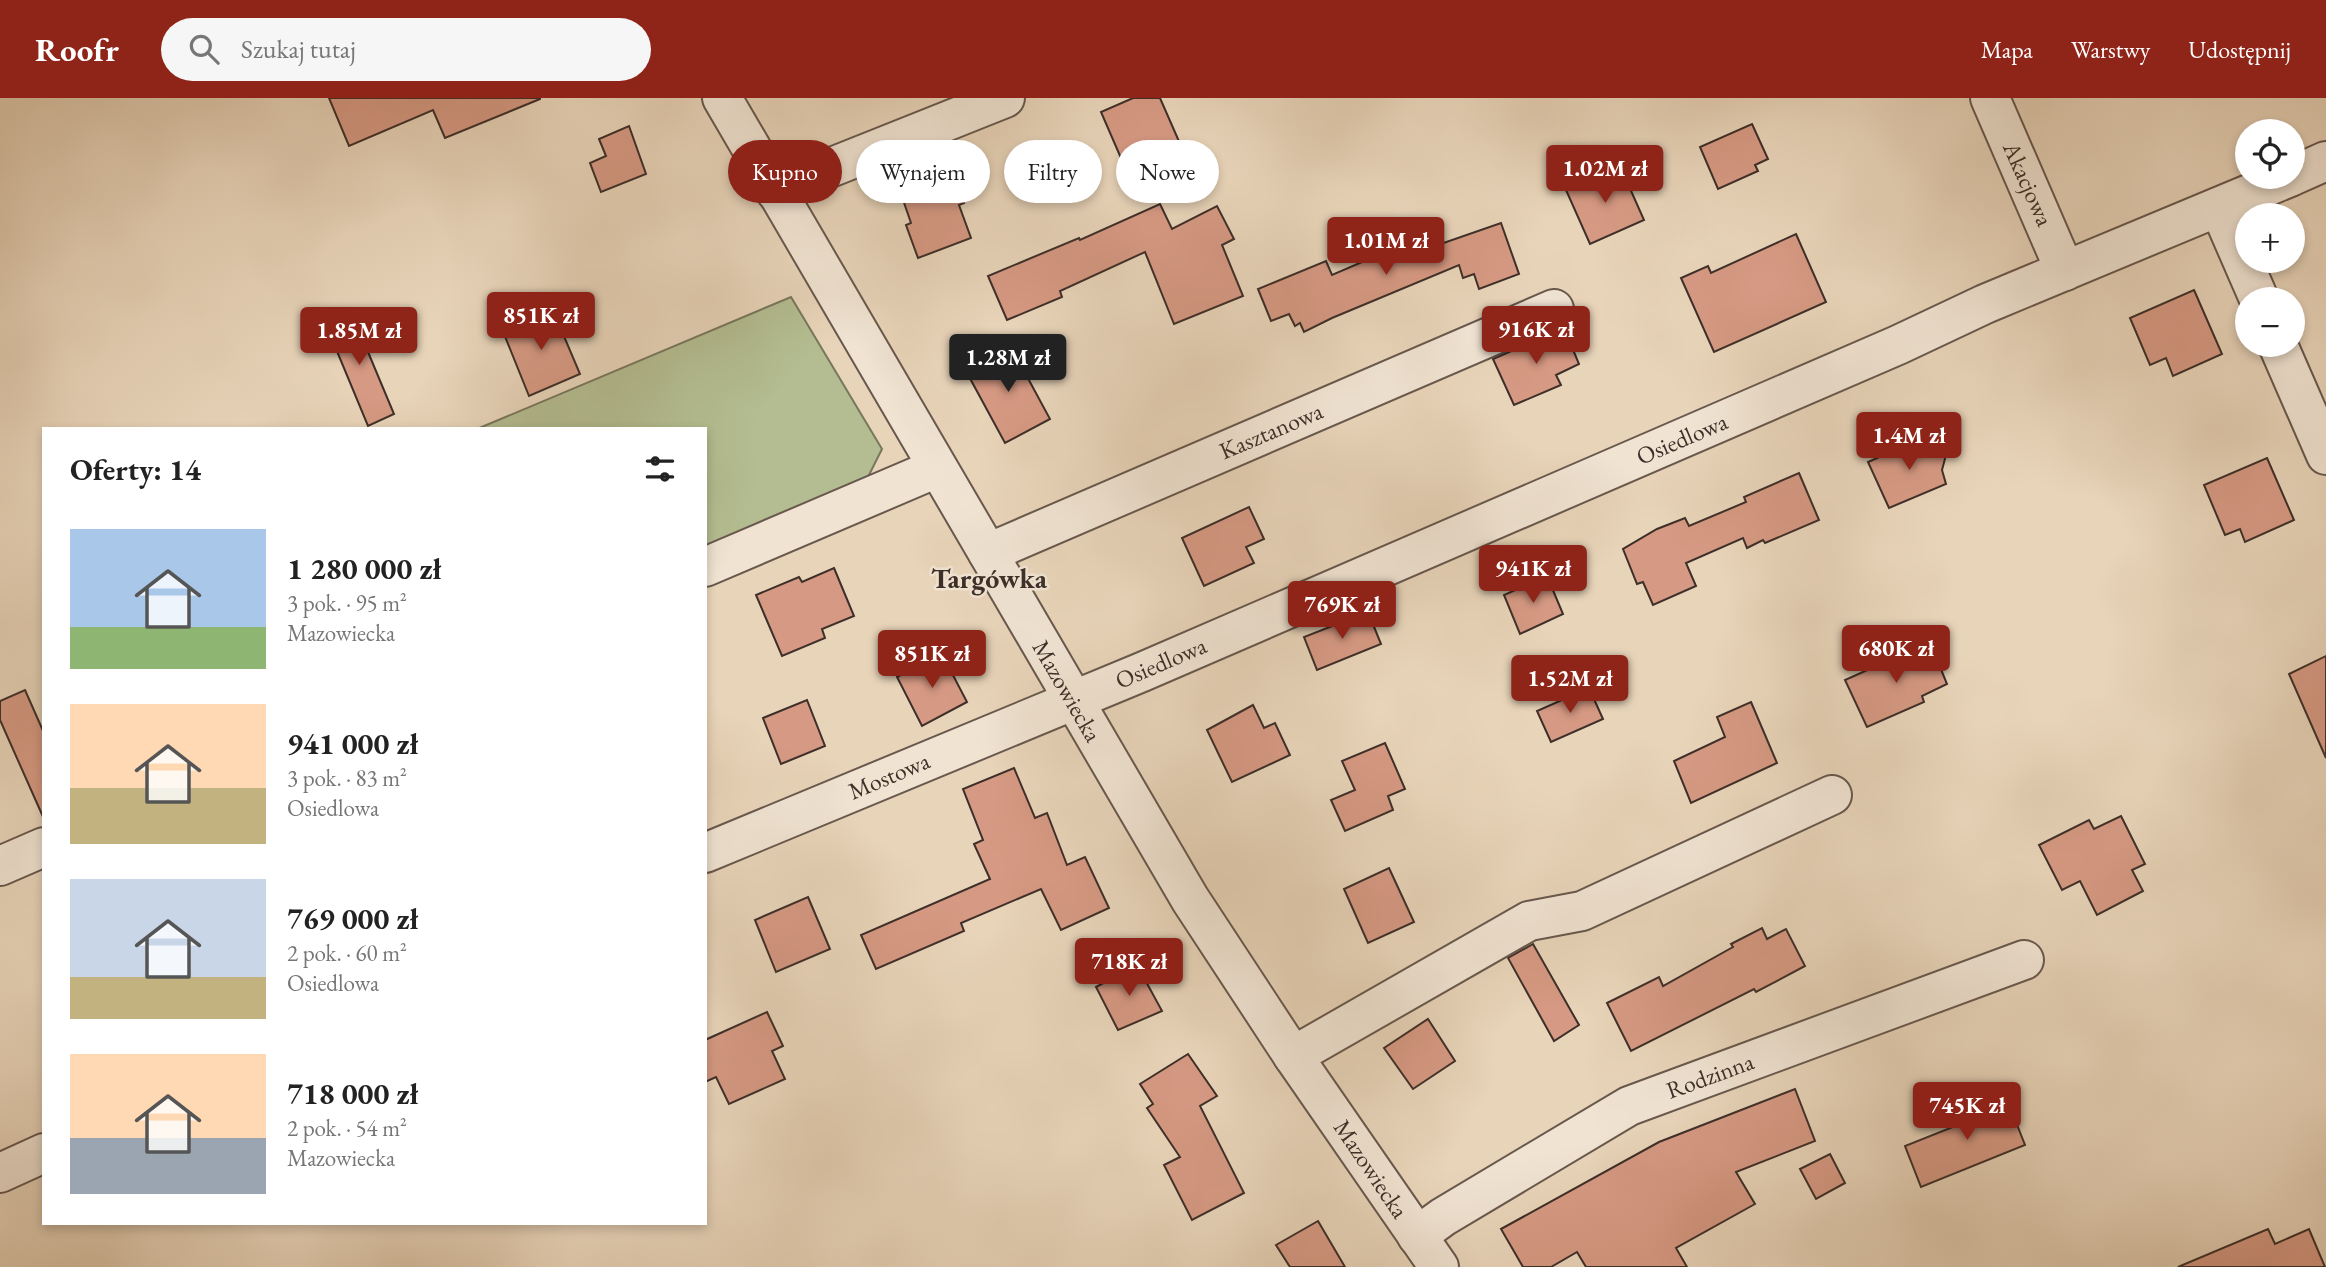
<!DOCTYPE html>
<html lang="pl">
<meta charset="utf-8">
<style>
body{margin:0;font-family:"EB Garamond",serif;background:#f6f6f6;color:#222;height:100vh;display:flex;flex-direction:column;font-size:26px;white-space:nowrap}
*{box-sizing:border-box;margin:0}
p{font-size:23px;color:#767676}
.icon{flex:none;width:38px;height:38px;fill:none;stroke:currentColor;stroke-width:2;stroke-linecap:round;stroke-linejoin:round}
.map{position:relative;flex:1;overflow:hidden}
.details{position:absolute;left:42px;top:329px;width:665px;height:798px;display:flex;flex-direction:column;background:#fff;border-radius:0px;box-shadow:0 4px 10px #0003}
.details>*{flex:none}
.hud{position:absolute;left:728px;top:42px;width:665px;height:63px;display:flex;gap:14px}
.fabs{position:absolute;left:2235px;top:21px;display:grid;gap:14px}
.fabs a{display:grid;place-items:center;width:70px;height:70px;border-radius:50%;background:#fff;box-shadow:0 4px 10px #0003;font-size:35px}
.price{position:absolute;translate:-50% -60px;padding:0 16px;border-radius:7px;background:#8f2418;color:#fff;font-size:23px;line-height:46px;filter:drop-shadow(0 2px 4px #0008)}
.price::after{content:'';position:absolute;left:50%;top:42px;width:21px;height:16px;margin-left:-10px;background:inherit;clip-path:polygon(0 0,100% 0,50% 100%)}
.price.on{background:#222;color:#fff}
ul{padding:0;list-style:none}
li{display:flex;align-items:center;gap:21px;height:175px;padding:0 28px}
li span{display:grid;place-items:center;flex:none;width:196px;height:140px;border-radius:0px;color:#555}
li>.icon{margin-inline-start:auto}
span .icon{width:84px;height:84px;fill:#fffc;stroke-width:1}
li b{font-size:30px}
h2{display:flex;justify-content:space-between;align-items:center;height:84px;padding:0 28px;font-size:30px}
.pill{padding:0 24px;border-radius:32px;background:#fff;box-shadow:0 4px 10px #0003;font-size:24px;line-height:63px}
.pill.on{background:#8f2418;color:#fff}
header{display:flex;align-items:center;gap:42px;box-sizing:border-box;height:98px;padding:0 35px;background:#8f2418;color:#fff}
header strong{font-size:33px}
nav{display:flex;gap:38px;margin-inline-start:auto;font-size:24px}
.search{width:490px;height:63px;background:#f6f6f6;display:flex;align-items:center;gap:18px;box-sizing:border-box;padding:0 24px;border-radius:38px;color:#767676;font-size:26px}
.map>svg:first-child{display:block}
.green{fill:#b3bd91;stroke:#78765d;stroke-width:2}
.building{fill:#d69983;stroke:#3d2f29;stroke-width:2}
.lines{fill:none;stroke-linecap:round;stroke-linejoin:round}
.minor-casing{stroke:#68584d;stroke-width:42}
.minor{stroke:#f0e3d2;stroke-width:38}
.labels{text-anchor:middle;stroke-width:5;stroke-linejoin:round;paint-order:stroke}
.street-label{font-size:24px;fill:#3d2f29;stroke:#f0e3d2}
.quarter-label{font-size:28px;font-weight:bold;fill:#3d2f29;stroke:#f0e3d2}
</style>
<header>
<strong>Roofr</strong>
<div class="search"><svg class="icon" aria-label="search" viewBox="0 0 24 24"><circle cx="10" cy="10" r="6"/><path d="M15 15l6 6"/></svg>Szukaj tutaj</div>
<nav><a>Mapa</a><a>Warstwy</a><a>Udostępnij</a></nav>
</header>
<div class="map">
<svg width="2326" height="1169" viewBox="0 0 2326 1169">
<rect width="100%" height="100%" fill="#e8d4b9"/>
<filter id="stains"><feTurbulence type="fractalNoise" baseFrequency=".00286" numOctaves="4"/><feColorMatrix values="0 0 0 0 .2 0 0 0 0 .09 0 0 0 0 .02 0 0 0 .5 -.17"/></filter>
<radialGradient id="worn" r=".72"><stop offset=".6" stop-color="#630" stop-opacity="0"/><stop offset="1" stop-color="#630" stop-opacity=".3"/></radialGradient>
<!-- green -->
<path class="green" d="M791 199 882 351 864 387 705 450V331H477Z"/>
<!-- building -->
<g class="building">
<path d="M329 0H540V1L445 40 433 12 349 48Z"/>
<path d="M1133 0H1160L1185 57 1130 81 1101 14Z"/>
<path d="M1752 26 1768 61 1755 67 1758 73 1718 91 1700 49Z"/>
<path d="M629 28 646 76 601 94 590 65 606 58 599 41Z"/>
<path d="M1620 68 1644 122 1590 146 1566 92Z"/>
<path d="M952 73 964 105 959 107 971 140 918 160 906 127 911 125 900 93Z"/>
<path d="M1160 106 1172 131 1217 108 1234 141 1222 147 1243 198 1174 226 1145 154 1060 193 1062 199 1007 222 988 178 1079 140 1080 142Z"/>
<path d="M1501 125 1519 176 1479 191 1474 176 1463 180 1459 167 1332 220 1304 234 1300 225 1295 228 1289 216 1271 223 1258 191 1326 163 1332 177 1404 146 1409 157Z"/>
<path d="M1796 136 1826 204 1714 254 1681 180 1708 168 1711 175Z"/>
<path d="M2194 192 2222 256 2173 278 2166 260 2150 267 2130 220Z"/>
<path d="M552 210 580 276 529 298 502 231Z"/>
<path d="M350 211 394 316 368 328 324 222Z"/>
<path d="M1564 230 1579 266 1556 277 1561 287 1514 307 1493 261Z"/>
<path d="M1010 247 1050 321 1005 345 966 273Z"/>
<path d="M1927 338 1932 352 1946 357 1942 372 1946 386 1889 410 1868 364Z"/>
<path d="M2267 360 2294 422 2245 444 2240 431 2225 437 2204 387Z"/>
<path d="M1799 375 1819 422 1765 445 1763 442 1747 450 1743 440 1686 465 1696 488 1653 507 1643 484 1637 486 1623 451 1657 431 1685 420 1689 428 1746 404 1744 399Z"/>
<path d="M1249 409 1264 441 1246 449 1254 465 1204 488 1182 440Z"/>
<path d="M834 470 854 518 822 531 825 540 782 558 756 497 799 479 802 484Z"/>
<path d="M1547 478 1563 516 1520 536 1504 497Z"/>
<path d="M1368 514 1381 546 1317 572 1304 539Z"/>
<path d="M1931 547 1947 586 1922 598 1924 604 1867 629 1845 582 1903 556 1905 559Z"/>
<path d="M942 556 967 604 922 628 897 579Z"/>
<path d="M2326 558V660L2289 576Z"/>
<path d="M1589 590 1603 621 1551 644 1537 613Z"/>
<path d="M25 592 44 635V721L0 622V603Z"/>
<path d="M807 602 825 648 781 666 763 620Z"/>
<path d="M1751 604 1777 665 1691 705 1674 663 1725 639 1717 619Z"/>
<path d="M1253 607 1264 630 1275 625 1290 657 1232 684 1207 632Z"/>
<path d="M1385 645 1405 691 1388 698 1393 712 1345 733 1331 702 1355 692 1342 663Z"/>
<path d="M1014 670 1035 720 1047 715 1067 767 1085 759 1109 810 1061 832 1041 791 961 825 964 833 876 871 861 837 990 781 974 746 983 742 963 691Z"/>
<path d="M2121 718 2145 766 2132 772 2143 793 2097 817 2080 783 2062 792 2039 747 2089 722 2094 731Z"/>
<path d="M1389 770 1414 824 1368 845 1344 791Z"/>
<path d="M808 799 830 851 776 874 755 822Z"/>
<path d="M1762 830 1767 841 1786 831 1805 868 1756 894 1754 891 1631 953 1607 905 1659 879 1663 888 1733 849 1731 846Z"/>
<path d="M1533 846 1579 927 1554 943 1508 860Z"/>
<path d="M1137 867 1162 913 1118 932 1096 889Z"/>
<path d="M767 914 783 948 772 953 785 981 729 1006 716 979 705 984V942Z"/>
<path d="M1428 921 1455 963 1413 991 1384 950Z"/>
<path d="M1188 956 1217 998 1200 1008 1244 1095 1192 1122 1164 1067 1180 1059 1147 1010 1153 1006 1140 986Z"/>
<path d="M1795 991 1815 1043 1736 1074 1755 1106 1676 1150 1687 1169H1586L1577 1154 1551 1169H1523L1501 1131 1659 1044Z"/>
<path d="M2004 994 2025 1047 1921 1089 1905 1048 1968 1023 1964 1012Z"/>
<path d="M1830 1056 1845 1085 1816 1101 1800 1071Z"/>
<path d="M1318 1123 1345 1169H1290L1276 1147Z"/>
<path d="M2268 1131 2275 1146 2309 1131 2325 1169H2178Z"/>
</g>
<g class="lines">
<!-- minor casing -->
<g class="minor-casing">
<g id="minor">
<path d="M722 0 1190 801 1293 958 1439 1169"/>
<path d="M1990 0 2065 173"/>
<path d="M2292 78 2326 63"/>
<path d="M776 94 802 81 1005 0"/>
<path d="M2219 109 2259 201"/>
<path d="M2278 247 2326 357"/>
<path d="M988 455 1554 211"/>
<path d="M705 469 937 370"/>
<path d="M705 755 1142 574 1898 247 1985 206 2290 79"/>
<path d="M0 768 44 749"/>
<path d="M1293 958 1529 823 1582 813 1832 697"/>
<path d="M0 1075 44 1055"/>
<path d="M1417 1138 1443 1119 1629 1008 2024 862"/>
</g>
</g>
<!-- minor -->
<use href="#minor" class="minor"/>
</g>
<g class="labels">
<!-- street labels -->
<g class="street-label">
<text transform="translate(2028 86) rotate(66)" y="8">Akacjowa</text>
<text transform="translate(1271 333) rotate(-23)" y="8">Kasztanowa</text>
<text transform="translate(1682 341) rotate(-23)" y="8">Osiedlowa</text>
<text transform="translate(1161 565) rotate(-23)" y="8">Osiedlowa</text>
<text transform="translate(1067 593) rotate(60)" y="8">Mazowiecka</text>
<text transform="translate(889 678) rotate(-23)" y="8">Mostowa</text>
<text transform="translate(1710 978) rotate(-20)" y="8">Rodzinna</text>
<text transform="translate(1371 1071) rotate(56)" y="8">Mazowiecka</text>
</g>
<!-- quarter labels -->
<g class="quarter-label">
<text x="989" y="490">Targówka</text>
</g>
</g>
<rect width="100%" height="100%" filter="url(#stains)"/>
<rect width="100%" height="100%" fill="url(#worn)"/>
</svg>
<div class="fabs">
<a><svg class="icon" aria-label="locate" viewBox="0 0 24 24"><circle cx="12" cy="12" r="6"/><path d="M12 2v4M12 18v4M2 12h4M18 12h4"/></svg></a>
<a>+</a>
<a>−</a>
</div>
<b class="price" style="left:1605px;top:107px">1.02M zł</b>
<b class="price" style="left:1386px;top:179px">1.01M zł</b>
<b class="price" style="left:541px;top:254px">851K zł</b>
<b class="price" style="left:1536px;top:268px">916K zł</b>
<b class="price" style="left:359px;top:269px">1.85M zł</b>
<b class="price on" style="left:1008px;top:296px">1.28M zł</b>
<b class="price" style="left:1909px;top:374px">1.4M zł</b>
<b class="price" style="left:1533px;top:507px">941K zł</b>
<b class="price" style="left:1342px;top:543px">769K zł</b>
<b class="price" style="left:1896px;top:587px">680K zł</b>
<b class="price" style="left:932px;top:592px">851K zł</b>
<b class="price" style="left:1570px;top:617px">1.52M zł</b>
<b class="price" style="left:1129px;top:900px">718K zł</b>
<b class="price" style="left:1967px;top:1044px">745K zł</b>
<div class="hud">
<a class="pill on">Kupno</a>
<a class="pill">Wynajem</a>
<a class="pill">Filtry</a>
<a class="pill">Nowe</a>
</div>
<section class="details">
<h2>Oferty: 14<svg class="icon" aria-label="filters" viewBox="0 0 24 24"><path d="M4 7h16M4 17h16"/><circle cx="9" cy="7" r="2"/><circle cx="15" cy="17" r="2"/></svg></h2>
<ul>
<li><span style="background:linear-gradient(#a9c7e8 70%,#8fb573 0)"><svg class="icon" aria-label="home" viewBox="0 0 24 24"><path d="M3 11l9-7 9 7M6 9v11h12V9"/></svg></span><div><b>1 280 000 zł</b><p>3 pok. · 95 m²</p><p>Mazowiecka</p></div></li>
<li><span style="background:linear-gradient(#ffd9b3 60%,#c2b280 0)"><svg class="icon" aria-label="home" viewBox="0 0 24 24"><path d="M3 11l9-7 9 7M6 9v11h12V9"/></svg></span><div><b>941 000 zł</b><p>3 pok. · 83 m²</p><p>Osiedlowa</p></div></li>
<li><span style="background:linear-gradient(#c9d6e8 70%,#c2b280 0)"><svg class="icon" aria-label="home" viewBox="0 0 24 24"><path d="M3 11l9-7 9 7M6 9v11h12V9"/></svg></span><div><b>769 000 zł</b><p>2 pok. · 60 m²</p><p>Osiedlowa</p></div></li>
<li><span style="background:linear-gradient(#ffd9b3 60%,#9aa5b1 0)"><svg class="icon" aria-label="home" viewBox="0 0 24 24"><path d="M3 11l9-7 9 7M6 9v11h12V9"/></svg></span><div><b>718 000 zł</b><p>2 pok. · 54 m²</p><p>Mazowiecka</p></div></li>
</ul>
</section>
</div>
